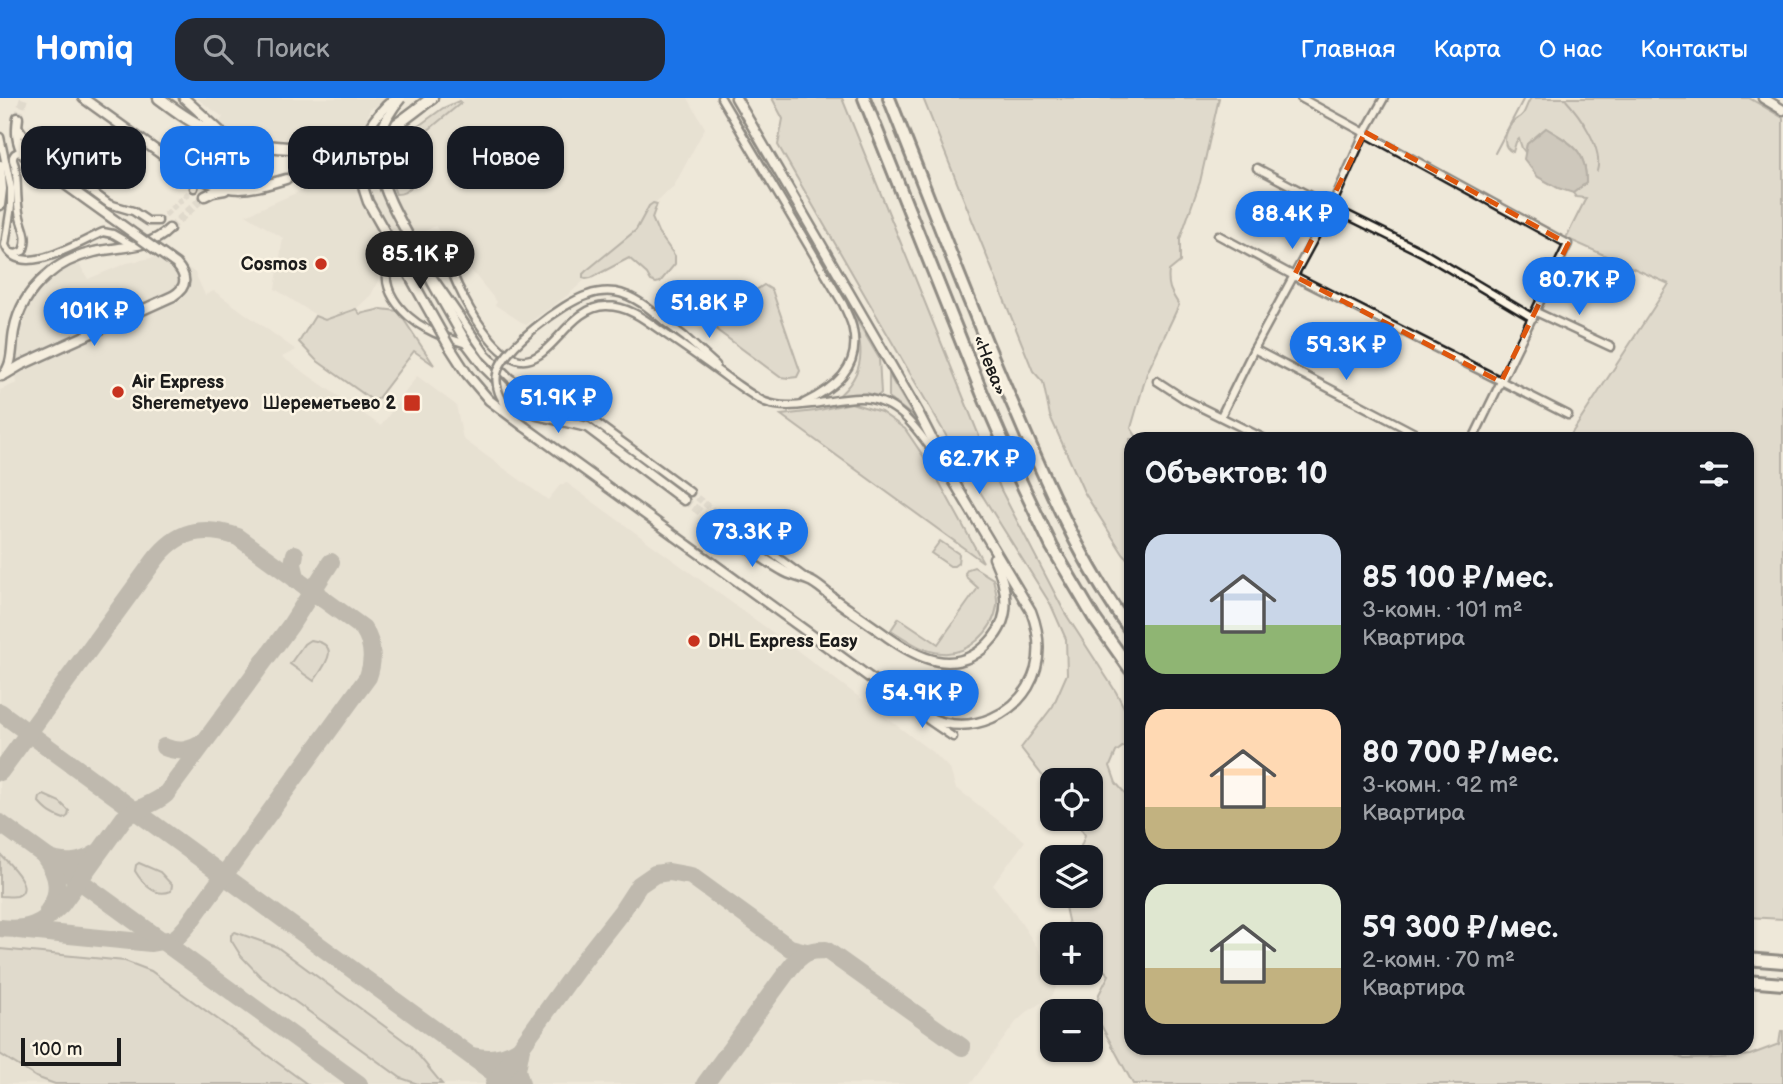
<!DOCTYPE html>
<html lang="ru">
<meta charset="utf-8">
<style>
body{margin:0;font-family:"Balsamiq Sans",sans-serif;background:#242831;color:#f1f3f6;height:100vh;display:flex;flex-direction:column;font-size:26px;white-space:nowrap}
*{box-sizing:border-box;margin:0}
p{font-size:23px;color:#9ea1a6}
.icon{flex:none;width:38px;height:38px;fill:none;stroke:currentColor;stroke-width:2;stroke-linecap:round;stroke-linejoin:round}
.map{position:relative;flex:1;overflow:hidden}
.sheet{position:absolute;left:1124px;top:334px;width:630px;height:623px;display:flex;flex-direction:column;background:#171b24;border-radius:21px;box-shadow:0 2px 5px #0004}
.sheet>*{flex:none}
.hud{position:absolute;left:21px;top:28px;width:665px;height:63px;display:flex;gap:14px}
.fabs{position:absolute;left:1040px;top:670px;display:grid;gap:14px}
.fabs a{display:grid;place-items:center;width:63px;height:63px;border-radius:14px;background:#171b24;box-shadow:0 2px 5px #0004;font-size:35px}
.scale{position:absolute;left:21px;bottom:18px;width:100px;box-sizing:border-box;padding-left:7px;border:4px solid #1c1c1c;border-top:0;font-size:19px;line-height:24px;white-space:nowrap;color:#1c1c1c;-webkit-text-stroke:5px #fcf5e5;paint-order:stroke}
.price{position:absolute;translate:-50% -60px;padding:0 16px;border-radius:24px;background:#1a73e8;color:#fff;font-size:23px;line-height:46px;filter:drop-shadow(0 2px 4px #0008)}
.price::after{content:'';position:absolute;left:50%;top:42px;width:21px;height:16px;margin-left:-10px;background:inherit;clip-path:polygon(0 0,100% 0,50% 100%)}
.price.selected{background:#222;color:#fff}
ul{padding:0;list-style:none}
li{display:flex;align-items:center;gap:21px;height:175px;padding:0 21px}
li span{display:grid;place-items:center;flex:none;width:196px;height:140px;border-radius:21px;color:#555}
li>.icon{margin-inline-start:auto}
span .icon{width:84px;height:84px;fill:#fffc;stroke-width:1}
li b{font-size:30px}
h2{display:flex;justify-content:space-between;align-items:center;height:84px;padding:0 21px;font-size:30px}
.pill{padding:0 24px;border-radius:21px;background:#171b24;box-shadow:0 2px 5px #0004;font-size:24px;line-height:63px}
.pill.selected{background:#1a73e8;color:#fff}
header{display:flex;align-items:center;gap:42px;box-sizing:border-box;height:98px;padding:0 35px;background:#1a73e8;color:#fff}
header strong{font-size:33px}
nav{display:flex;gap:38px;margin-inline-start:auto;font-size:24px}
.search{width:490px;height:63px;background:#242831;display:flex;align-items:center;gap:18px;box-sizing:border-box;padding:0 24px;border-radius:21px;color:#9ea1a6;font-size:26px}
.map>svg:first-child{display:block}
.built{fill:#ded9cb}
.green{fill:#cfcabd;stroke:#76736c;stroke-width:2}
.water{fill:#a7a299;stroke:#6f6c67;stroke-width:2}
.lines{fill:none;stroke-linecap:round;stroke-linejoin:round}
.stream{stroke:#6f6c67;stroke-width:2}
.taxiway{stroke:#85827a;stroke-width:18}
.minor-tunnel{stroke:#cec9bd;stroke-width:6;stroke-dasharray:6 3;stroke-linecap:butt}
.tertiary-tunnel{stroke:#cec9bd;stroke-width:8;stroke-dasharray:8 4;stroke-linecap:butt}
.minor-casing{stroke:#1c1c1c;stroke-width:11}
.tertiary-casing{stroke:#1c1c1c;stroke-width:13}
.primary-casing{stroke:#1c1c1c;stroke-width:15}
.motorway-casing{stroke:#1c1c1c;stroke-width:16}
.minor{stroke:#fcf5e5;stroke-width:6}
.tertiary{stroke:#fcf5e5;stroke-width:8}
.primary{stroke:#fcf5e5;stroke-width:10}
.motorway{stroke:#fcf5e5;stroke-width:10}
.minor-bridge-casing{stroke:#1c1c1c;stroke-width:11;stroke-linecap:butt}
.tertiary-bridge-casing{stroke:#1c1c1c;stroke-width:13;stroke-linecap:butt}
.minor-bridge{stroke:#fcf5e5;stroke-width:6}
.tertiary-bridge{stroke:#fcf5e5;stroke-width:8}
.marked{fill:none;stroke:#de560d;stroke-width:5;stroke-dasharray:14 9;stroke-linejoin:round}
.poi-dot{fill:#c8321e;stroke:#fcf5e5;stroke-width:2.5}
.labels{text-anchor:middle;stroke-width:5;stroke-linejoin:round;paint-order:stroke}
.poi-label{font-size:18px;font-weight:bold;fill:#1c1c1c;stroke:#fcf5e5;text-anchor:end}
.street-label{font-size:18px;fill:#1c1c1c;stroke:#fcf5e5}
</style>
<header>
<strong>Homiq</strong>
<div class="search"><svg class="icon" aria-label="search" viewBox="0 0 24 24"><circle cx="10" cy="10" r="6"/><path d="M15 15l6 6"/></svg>Поиск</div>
<nav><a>Главная</a><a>Карта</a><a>О нас</a><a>Контакты</a></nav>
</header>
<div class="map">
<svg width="1783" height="986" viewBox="0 0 1783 986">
<rect width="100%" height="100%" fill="#eee8d9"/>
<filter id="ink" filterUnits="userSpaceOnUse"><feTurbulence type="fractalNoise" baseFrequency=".0143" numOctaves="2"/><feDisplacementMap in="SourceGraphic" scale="14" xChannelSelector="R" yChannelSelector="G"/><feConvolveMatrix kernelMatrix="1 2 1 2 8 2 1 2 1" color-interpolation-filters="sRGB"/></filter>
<g filter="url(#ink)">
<!-- built -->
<g class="built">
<path d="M196 0H385L376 9 370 10 367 21 357 39 327 44 278 41 234 33 218 27 223 19Z"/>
<path d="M466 0H688L705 30 674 88 656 104 638 134 568 197 526 227 495 207 497 204 435 128 387 155 380 166 378 183 371 197 356 211 325 223 275 191 283 140 246 117 305 91 387 51 443 10Z"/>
<path d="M170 156 195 175 205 197 214 193 296 252 282 259 381 328 417 278 456 307 463 341 548 402 560 387 567 385 790 547 936 657 950 671 956 691 959 692 1025 743 993 787 1014 814 1052 872V875H1054L1057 880 1056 890 1052 898 1027 914 1016 924 972 984 967 986H0V292L17 285 13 276 23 219 34 198 51 180 78 164 88 181 127 165Z"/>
</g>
<!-- green -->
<g class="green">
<path d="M772 0H842L1001 392 1065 515 1116 594 1130 621V643L1116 654 1110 668 1116 685 1130 701V950H1646L1670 954 1684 961 1721 960 1750 957 1779 946 1781 933H1783V986H1133L1095 916 1099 896 1109 877 1090 859V836H1071L1065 809 1066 798H1090V760L1077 759 1085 737 1074 721H1090V682H1052V690L1021 650 1053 608 1067 576 1066 541 1051 507 962 365 778 47 783 21Z"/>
<path d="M923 0H1219L1200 84 1180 141V164L1169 173C1167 189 1171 194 1179 207L1147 275 1131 330 1138 341H1130V464L1123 456 1084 394 1050 318 1043 284 1033 273Z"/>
<path d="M1531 0H1749L1783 20V821L1747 819 1746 341H1568L1669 186 1566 140 1586 100 1576 99 1573 95 1586 85C1587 52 1571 45 1546 30L1527 46 1525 54 1522 50 1519 41 1516 44 1513 54C1500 49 1505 34 1513 24 1516 21 1520 20 1523 16 1526 12 1527 5 1531 0Z"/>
<path d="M459 3 461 5 403 53C410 63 422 77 411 89 406 94 403 96 396 96L387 72V51L443 10Z"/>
<path d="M653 105 657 106 652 120 658 134 675 158V166L660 184 656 185 651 183 647 176 629 160 591 180 586 181 583 180V176L586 173 636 132 649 108Z"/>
<path d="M764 187 772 192 800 273 797 279 789 280 780 279 718 233 715 228 714 222 717 217Z"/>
<path d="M356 211 360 216 381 211 398 213 434 267 414 253 375 304 316 262 299 244 315 218 325 222Z"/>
<path d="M852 214 879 260 881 295 878 298 867 295 836 300C867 275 864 248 852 214Z"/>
<path d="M889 277 914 319 896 305 889 301Z"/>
<path d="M851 305 881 314 905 331 932 371 983 464 781 317 815 313Z"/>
<path d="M940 443 959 456 958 465 954 468H950L931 455Z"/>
<path d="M974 469 993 481C995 489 998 499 997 508 993 534 968 557 942 555 923 554 907 542 891 532L899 520 938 546 978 490 967 480 965 475 968 471Z"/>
<path d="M310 542C343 546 325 567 314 583L290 566 304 546Z"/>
<path d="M44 697 60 704 69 713 68 718 64 721C52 717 47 713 39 704L40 699Z"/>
<path d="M0 756C6 763 37 790 17 798 13 799 5 798 0 798Z"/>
<path d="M139 765 160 774 172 787 171 793C155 800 143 786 135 773L136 767Z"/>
<path d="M235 834 277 849 410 947 442 986H418L401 980 261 879 241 858 231 842V837Z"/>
<path d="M0 851 125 863 151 873 307 986H55L36 979 0 956Z"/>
</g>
<!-- water -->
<path class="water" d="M1546 30C1571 46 1587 51 1586 85L1573 95 1558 90 1538 79 1524 61 1527 46Z"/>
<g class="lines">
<!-- stream -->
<g class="stream">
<path d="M1564 0C1579 16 1604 50 1597 73"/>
<path d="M1495 55 1524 0"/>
</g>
<!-- taxiway -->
<g class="taxiway">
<path d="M295 456 293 466 297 483"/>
<path d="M0 614 509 986"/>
<path d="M164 649C179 655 191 653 204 644"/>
<path d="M0 674 154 463C177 432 202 427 238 439L363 530C373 545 374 562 368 579L187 828 178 838 173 841 151 845 18 832"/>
<path d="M0 725 359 986"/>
<path d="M48 813C62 795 58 776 45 759 64 767 80 766 97 755"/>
<path d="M0 830C28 833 41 827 61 807L124 720C137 709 154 707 166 696L290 528 331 464"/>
<path d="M472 958C490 962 505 960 521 950L517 972 521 986"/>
<path d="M494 986 582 864 622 813 639 787 655 776 669 774 691 778 790 850 806 854"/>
<path d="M705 986 790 870C802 855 807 852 826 852L962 949"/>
</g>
<!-- minor-tunnel -->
<g class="minor-tunnel">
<path d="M158 123 194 90"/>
<path d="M690 394 718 416"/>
</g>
<!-- tertiary-tunnel -->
<g class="tertiary-tunnel">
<path d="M18 20 24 0"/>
<path d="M169 131 205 98"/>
<path d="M684 402 713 423"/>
</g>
<!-- minor casing -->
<g class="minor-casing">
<g id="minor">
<path d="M721 0 843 206C847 215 852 224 853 232 861 270 834 290 804 305"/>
<path d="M1301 0 1568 146 1473 341"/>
<path d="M17 27 30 46 40 55 109 106 133 113 148 123H158"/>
<path d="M0 39 11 90V108L5 147C19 183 80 144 103 134L113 136 132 147"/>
<path d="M1257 70 1331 109 1422 154 1533 220"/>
<path d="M191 77 195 83 194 90"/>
<path d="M1218 137 1294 178 1568 317"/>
<path d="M11 155 16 156 23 153C30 138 21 129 19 114 16 99 18 83 15 68 14 64 11 61 14 57 15 55 17 55 18 54L23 56"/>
<path d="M434 181 486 256 510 280 541 299 580 313 690 394"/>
<path d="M1536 214 1611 249"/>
<path d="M665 224 685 239 716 267"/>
<path d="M467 246C453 242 439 238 427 231 403 219 373 186 394 160 401 152 410 145 421 146 430 146 438 151 444 158 451 168 454 181 460 192 469 212 494 254 516 261 549 272 567 207 607 208 629 208 647 223 664 235 686 250 708 265 729 281 741 289 752 298 765 304 781 310 796 308 812 306 827 304 844 300 859 300 899 300 919 334 939 362"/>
<path d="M1254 251 1426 341"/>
<path d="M1157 283 1186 302 1265 341"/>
<path d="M1221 318 1254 251 1331 109 1365 34 1384 0"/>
<path d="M718 416 804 479"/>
<path d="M928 622 953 639"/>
</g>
</g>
<!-- tertiary casing -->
<g class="tertiary-casing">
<g id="tertiary">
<path d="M83 0 189 76C231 96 243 94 286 81"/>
<path d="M184 0 220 33"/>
<path d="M1763 0 1783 12"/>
<path d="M18 20C16 34 16 44 24 57"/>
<path d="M0 67 2 91 0 107"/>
<path d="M293 78 335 62 368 45"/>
<path d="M205 98 213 94 225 92"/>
<path d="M418 155 432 184 467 246 486 271 508 293 537 317 587 329 684 402"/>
<path d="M6 276 21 267 173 198"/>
<path d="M2 278C14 267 11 248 14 233 18 211 30 192 46 178 59 166 77 158 94 154 120 148 150 151 169 131"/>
<path d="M525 329C622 399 719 470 817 541 838 557 860 572 881 588 901 602 920 619 945 625 976 632 1011 617 1028 589 1042 565 1041 539 1031 513L954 384 918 314 884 255 736 0"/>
<path d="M713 423C735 441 757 458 782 472 791 478 802 479 812 484 821 489 829 497 837 503 852 514 866 523 881 534 916 560 958 583 993 540 1013 516 1006 486 994 460"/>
</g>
</g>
<!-- primary casing -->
<g class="primary-casing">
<path id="primary" d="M159 0C175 12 191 24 209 32 250 52 332 58 374 39 395 30 413 14 432 0"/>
</g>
<!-- motorway casing -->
<g class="motorway-casing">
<g id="motorway">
<path d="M864 0 982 295 1019 380 1052 449 1094 520 1130 571"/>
<path d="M889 0C931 105 971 212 1017 316 1049 391 1082 466 1130 532"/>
<path d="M1746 861 1783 864"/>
<path d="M1746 883 1783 886"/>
</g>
</g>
<!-- minor -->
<use href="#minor" class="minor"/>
<!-- tertiary -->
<use href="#tertiary" class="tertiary"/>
<!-- primary -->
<use href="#primary" class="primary"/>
<!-- motorway -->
<use href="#motorway" class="motorway"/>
<!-- minor-bridge casing -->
<g class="minor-bridge-casing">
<path id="minor-bridge" d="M511 316C503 303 494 292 497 276 501 251 564 204 588 197 596 194 606 193 615 194 634 197 651 212 665 224"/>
</g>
<!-- tertiary-bridge casing -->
<g class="tertiary-bridge-casing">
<g id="tertiary-bridge">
<path d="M395 0C361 28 352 62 368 104L449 248 467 276 489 302 525 329"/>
<path d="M401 0C354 54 390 103 418 155"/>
<path d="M24 57 176 166C187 178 188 189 173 198"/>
</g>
</g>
<!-- minor-bridge -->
<use href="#minor-bridge" class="minor-bridge"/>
<!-- tertiary-bridge -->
<use href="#tertiary-bridge" class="tertiary-bridge"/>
</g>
</g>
<!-- marked area -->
<path d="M0 0H1783V986H0ZM1365 34 1568 146 1501 284 1294 178Z" fill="#eee8d9" fill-opacity=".55" fill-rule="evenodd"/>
<path class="marked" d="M1365 34 1568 146 1501 284 1294 178Z"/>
<!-- markers -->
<g class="poi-dot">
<circle cx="321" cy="166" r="7"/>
<circle cx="118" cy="294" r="7"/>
<rect x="403" y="296" width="18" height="18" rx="3.5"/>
<circle cx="694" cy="543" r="7"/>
</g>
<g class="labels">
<!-- poi labels -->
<g class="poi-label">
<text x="307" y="172">Cosmos</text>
<text x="132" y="290" text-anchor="start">Air Express<tspan x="132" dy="21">Sheremetyevo</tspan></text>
<text x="396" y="311">Шереметьево 2</text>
<text x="708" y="549" text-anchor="start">DHL Express Easy</text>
</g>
<!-- street labels -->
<g class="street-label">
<text transform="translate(990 267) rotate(68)" y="6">«Нева»</text>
</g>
</g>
</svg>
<div class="fabs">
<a><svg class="icon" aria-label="locate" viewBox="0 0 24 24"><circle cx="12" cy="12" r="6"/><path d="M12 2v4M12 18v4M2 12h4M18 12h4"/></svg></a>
<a><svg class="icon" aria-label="layers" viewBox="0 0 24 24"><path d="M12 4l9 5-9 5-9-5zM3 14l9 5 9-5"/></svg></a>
<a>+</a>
<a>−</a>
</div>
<div class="scale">100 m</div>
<b class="price" style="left:1292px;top:153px">88.4K ₽</b>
<b class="price selected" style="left:420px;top:193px">85.1K ₽</b>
<b class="price" style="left:1579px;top:219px">80.7K ₽</b>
<b class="price" style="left:709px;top:242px">51.8K ₽</b>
<b class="price" style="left:94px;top:250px">101K ₽</b>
<b class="price" style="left:1346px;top:284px">59.3K ₽</b>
<b class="price" style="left:558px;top:337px">51.9K ₽</b>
<b class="price" style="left:979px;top:398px">62.7K ₽</b>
<b class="price" style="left:752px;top:471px">73.3K ₽</b>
<b class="price" style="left:922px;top:632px">54.9K ₽</b>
<div class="hud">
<a class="pill">Купить</a>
<a class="pill selected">Снять</a>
<a class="pill">Фильтры</a>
<a class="pill">Новое</a>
</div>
<section class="sheet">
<h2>Объектов: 10<svg class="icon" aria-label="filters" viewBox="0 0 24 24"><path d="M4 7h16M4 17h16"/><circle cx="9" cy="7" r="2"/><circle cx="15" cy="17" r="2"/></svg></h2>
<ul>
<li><span style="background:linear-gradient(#c9d6e8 65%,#8fb573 0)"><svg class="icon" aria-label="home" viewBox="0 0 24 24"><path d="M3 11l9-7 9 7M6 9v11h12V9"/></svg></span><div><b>85 100 ₽/мес.</b><p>3-комн. · 101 m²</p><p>Квартира</p></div></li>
<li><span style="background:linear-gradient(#ffd9b3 70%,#c2b280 0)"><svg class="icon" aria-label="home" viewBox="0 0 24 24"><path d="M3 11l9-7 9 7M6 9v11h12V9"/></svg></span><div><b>80 700 ₽/мес.</b><p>3-комн. · 92 m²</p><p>Квартира</p></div></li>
<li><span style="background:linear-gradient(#dfe7d0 60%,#c2b280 0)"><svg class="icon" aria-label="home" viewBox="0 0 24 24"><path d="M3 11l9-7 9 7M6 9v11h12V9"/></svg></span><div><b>59 300 ₽/мес.</b><p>2-комн. · 70 m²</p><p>Квартира</p></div></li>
</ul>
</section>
</div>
